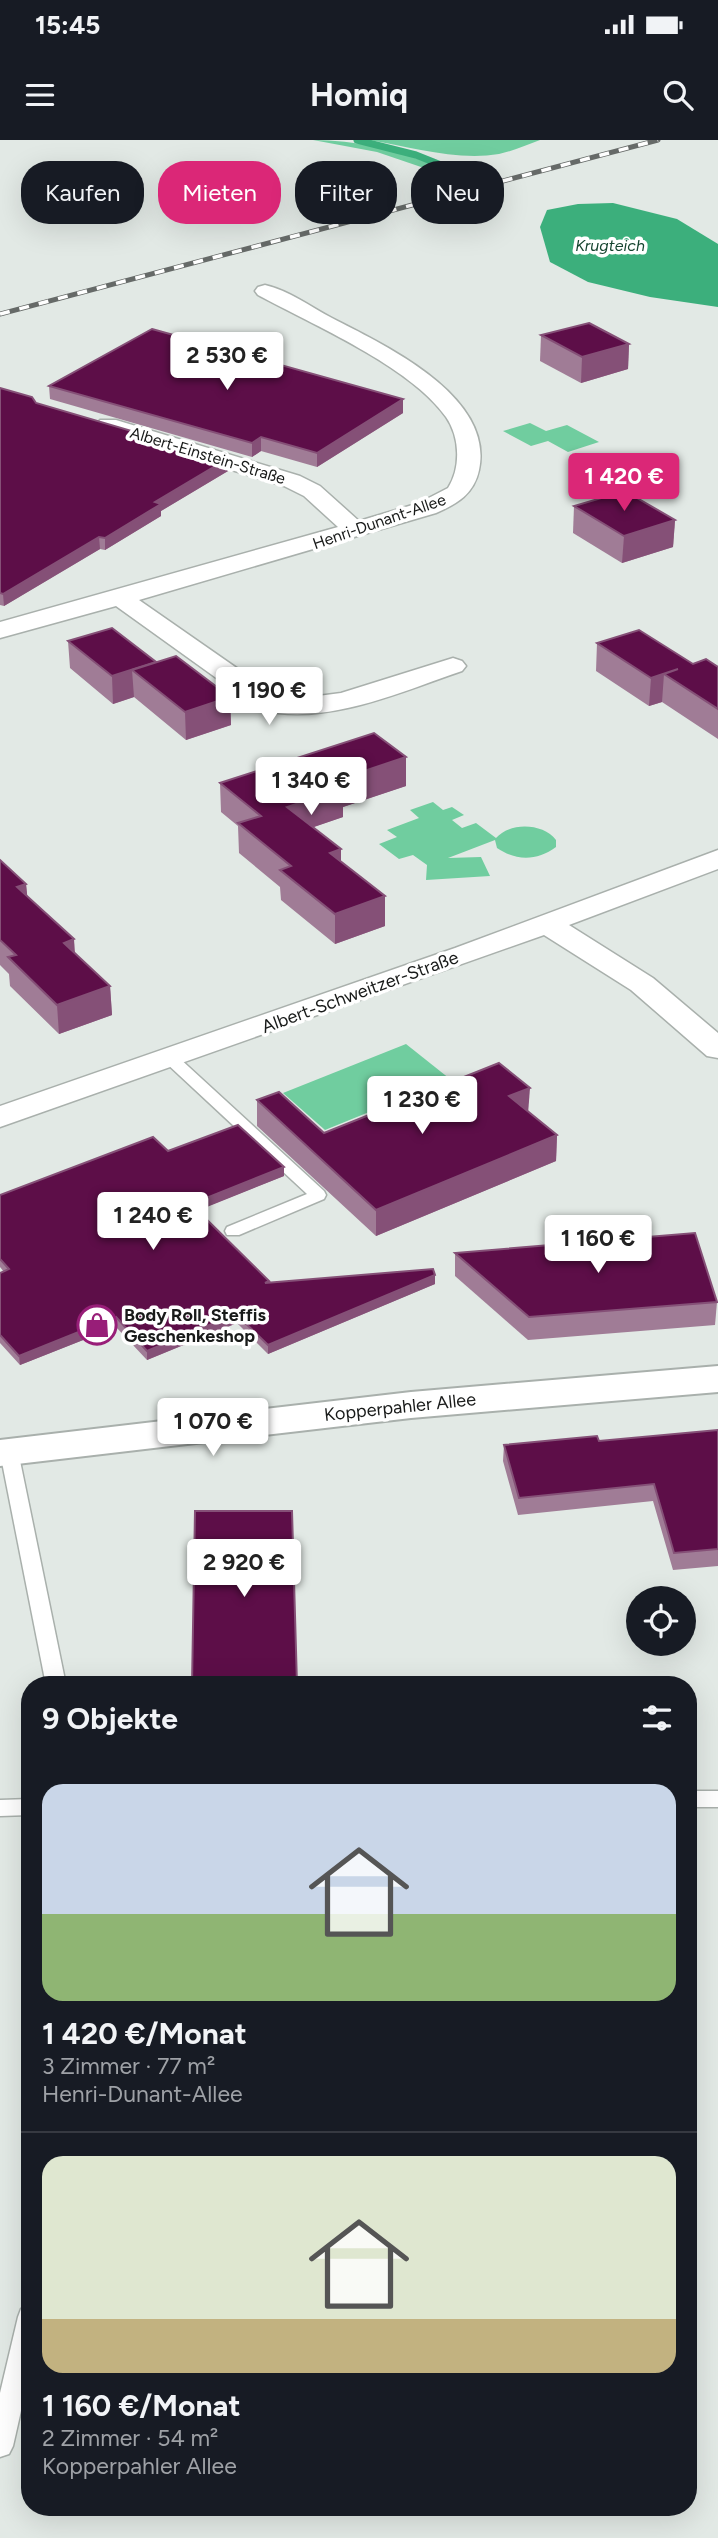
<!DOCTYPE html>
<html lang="de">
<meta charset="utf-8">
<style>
body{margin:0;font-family:Figtree,sans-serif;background:#242831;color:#f1f3f6;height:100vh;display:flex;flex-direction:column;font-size:26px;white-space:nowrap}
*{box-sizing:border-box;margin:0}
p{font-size:23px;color:#9ea1a6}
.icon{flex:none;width:38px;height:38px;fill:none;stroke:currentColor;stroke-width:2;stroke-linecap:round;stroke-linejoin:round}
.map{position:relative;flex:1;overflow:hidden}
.drawer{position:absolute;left:21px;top:1536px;width:676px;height:840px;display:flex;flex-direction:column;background:#171b24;border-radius:28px;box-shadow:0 7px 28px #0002}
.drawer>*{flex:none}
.hud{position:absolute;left:21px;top:21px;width:677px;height:63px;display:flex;gap:14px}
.buttons{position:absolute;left:626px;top:1446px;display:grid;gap:14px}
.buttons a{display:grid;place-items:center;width:70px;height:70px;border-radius:50%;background:#171b24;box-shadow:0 7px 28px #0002;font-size:35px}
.price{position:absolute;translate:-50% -60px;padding:0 16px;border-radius:7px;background:#fff;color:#222;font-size:23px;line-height:46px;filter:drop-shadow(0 2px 4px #0008)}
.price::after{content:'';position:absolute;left:50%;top:42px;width:21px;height:16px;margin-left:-10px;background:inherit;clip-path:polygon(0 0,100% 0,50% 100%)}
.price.current{background:#db2777;color:#fff}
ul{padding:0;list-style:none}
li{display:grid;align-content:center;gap:14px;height:371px;padding:0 21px}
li+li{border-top:2px solid #363941}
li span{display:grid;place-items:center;height:217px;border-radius:21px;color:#555}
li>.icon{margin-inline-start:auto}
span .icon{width:126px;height:126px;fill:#fffc;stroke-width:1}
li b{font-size:30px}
h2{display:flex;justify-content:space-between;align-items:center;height:84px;padding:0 21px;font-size:30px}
.tag{padding:0 24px;border-radius:28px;background:#171b24;box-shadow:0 7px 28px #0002;font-size:24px;line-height:63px}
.tag.current{background:#db2777;color:#fff}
.status{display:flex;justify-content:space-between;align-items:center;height:49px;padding:0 35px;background:#171b24;direction:ltr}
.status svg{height:19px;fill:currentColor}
header{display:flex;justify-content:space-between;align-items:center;height:91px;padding:0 21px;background:#171b24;font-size:32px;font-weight:700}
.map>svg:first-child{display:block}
.green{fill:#70cd9f}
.water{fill:#3caf7c}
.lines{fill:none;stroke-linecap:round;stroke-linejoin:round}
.stream{stroke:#3caf7c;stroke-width:7}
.service-casing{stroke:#a9b0ac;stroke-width:3}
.minor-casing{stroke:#a9b0ac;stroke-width:3}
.tertiary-casing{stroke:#a9b0ac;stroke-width:4}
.service{fill:#fff;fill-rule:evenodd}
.minor{fill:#fff;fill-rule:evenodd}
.tertiary{fill:#fff;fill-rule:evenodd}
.rail-casing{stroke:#666a68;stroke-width:5}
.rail{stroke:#fff;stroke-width:3.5;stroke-dasharray:10;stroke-linecap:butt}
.wall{fill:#a07c96}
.shaded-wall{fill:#855077}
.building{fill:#5d0e48;stroke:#855077;stroke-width:2}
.labels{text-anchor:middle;stroke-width:7;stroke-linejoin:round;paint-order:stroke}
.far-water-label{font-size:16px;font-style:italic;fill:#15442f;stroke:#fff}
.far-street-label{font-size:16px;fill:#181a19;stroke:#fff}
.street-label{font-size:18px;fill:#181a19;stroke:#fff}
.poi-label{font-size:18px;font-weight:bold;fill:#181a19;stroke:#fff;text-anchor:start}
</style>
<div class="status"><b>15:45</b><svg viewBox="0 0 49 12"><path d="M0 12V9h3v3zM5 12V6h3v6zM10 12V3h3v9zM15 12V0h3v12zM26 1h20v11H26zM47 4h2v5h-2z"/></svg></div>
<header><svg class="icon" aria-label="menu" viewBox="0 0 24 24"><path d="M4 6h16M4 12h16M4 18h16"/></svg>Homiq<svg class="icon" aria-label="search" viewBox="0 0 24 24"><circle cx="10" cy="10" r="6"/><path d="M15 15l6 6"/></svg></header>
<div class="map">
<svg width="718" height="2398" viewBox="0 0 718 2398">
<rect width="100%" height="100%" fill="#e2e9e5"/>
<!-- green -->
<g class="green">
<path d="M313 0C356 0 394 9 434 25L424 28 377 12Z"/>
<path d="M369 0H540C527 5 513 11 499 14 457 21 410 7 369 0Z"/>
<path d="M530 283 546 291 567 285 599 302 568 312 548 301 531 306 503 291Z"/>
<path d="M433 662 443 670 452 667 464 675 452 680 462 688 476 683 496 698C510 682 543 683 556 700V707C537 721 516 721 497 708L495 700 448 718 481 717 490 736 426 740 427 725 413 715 399 719 379 704 397 697 387 690 419 678 410 670Z"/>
<path d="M406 904 450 939 325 990 283 953Z"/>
</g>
<!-- water -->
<path class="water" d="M613 63 677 79 718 104V167L650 157 588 142 550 122 540 87 547 70 578 64Z"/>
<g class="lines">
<!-- stream -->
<path class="stream" d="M357 0 416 15 446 27"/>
<!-- service casing -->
<g class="service-casing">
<g id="service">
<path d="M171 914 177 916 324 1051 326 1055 324 1059 239 1095H227L225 1091 227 1087 307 1054 165 922 163 919 165 916Z"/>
<path d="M9 1305 15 1307 18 1311 66 1545H46L0 1312 3 1307Z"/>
<rect x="688" y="1651" width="30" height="16"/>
<path d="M30 1659V1675L0 1676V1660Z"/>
<path d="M30 2166V2231L13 2306 9 2314 0 2317V2253L18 2177 21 2169Z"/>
</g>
</g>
<!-- minor casing -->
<g class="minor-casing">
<g id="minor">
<path d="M265 145C288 150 311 167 332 178 384 205 495 256 479 330 474 354 457 364 436 373L139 460 277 556H318L341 553 453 518 462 521 466 526 462 531C400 552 327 586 261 570L116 466 0 498V482L338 387 304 356 284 346 100 290 97 285 100 280H116L300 336 320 346 359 381 419 363 448 348C461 328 460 297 446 277 410 226 313 185 258 155L255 151 258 147Z"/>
<path d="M718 710V729L569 785 653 838 718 893V918L707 916 631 850 544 795 0 987V966L455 808Z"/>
</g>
</g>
<!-- tertiary casing -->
<g class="tertiary-casing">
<path id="tertiary" d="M718 1226V1252L411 1278 0 1326V1300L411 1252Z"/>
</g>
<!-- service -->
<use href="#service" class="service"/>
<!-- minor -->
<use href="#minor" class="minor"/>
<!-- tertiary -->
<use href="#tertiary" class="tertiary"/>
<!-- rail casing -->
<g class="rail-casing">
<path id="rail" d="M0 174 658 0"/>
</g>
<!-- rail -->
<use href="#rail" class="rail"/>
</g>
<!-- wall -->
<g class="wall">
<path d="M541 195 629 204 628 229 581 243 540 221Z"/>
<path d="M49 246 403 273 317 327 261 311 252 317 50 259Z"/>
<path d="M0 248 36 263 228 331 161 371V376L105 410 100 409 4 466 0 465Z"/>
<path d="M574 366 675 380 673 407 622 423 573 393Z"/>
<path d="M68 501 156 523 230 557 231 585 186 600 134 557 113 564 70 528Z"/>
<path d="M597 503 693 524 718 527V599L662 562 649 566 596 531Z"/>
<path d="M406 617V646L343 667V677L313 687 341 709V721L385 786 335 804 281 760 280 747 239 713 238 686 221 672 220 643Z"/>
<path d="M0 720 26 744 27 756 74 813 110 846 112 875 59 894 10 846 9 834 0 825Z"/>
<path d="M257 960 324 993 528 972 557 995 556 1021 376 1096 257 986Z"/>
<path d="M168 1011 284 1027V1036L198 1070 269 1142 435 1144 268 1214 237 1183 147 1220 116 1187 20 1225 0 1203V1133L4 1132 0 1127V1055Z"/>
<path d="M455 1113 717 1162 715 1185 528 1200 455 1136Z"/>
<path d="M718 1290V1426L673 1430 653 1361 518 1375 503 1321 504 1305 599 1301Z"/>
</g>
<!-- shaded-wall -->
<g class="shaded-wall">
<path d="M629 204 628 229 581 243 582 217Z"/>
<path d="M403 259V273L317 327V313Z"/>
<path d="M261 297V311L252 317V303Z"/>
<path d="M227 319 228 331 161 371V376L105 410V398L155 362Z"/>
<path d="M675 380 673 407 622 423 624 396Z"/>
<path d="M99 397 100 409 4 466 3 454Z"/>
<path d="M156 522 132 530 134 557 113 564 112 536Z"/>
<path d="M678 529 664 534 662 562 649 566 651 538Z"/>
<path d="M230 557 231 585 186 600 185 572Z"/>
<path d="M406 617V646L343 667V677L288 696 287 667 334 641Z"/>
<path d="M341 709V739L330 713Z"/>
<path d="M26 744 29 772 17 747Z"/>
<path d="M385 756V786L335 804V774Z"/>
<path d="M74 799 76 828 64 803Z"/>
<path d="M110 846 112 875 59 894 57 865Z"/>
<path d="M530 948 528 974 509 956Z"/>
<path d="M557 995 556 1021 376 1096V1070Z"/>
<path d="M284 1027V1036L192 1073 191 1064Z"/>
<path d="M435 1135V1144L268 1214V1205Z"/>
<path d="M236 1174 237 1183 147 1220V1211Z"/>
<path d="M116 1177V1187L20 1225 19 1216Z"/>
</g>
<!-- building -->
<g class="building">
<path d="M589 183 629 204 582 217 541 195Z"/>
<path d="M152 189 403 259 317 313 261 297 252 303 49 246Z"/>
<path d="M0 248 32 257 36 263 227 319 155 362 161 364 105 398 99 397 3 454 0 453Z"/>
<path d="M625 351 675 380 624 396 574 366Z"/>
<path d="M112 488 156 522 112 536 68 501Z"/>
<path d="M639 490 693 524 706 519 718 527V569L664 534 678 529 651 538 597 503Z"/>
<path d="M176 516 230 557 185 572 132 530Z"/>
<path d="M374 593 406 617 334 641 343 648 287 667 341 709 330 713 385 756 335 774 280 730 291 726 238 683 261 676 220 643Z"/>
<path d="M0 720 26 744 17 747 74 799 64 803 110 846 57 865 8 817 16 815 0 800Z"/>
<path d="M499 923 530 948 509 956 557 995 376 1070 257 960 279 952 324 993Z"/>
<path d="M238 985 284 1027 191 1064 269 1141 265 1143 433 1129 435 1135 268 1205 236 1174 147 1211 116 1177 19 1216 0 1195V1133L9 1129 0 1119V1055L153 997 168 1011Z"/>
<path d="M695 1093 717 1162 529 1177 455 1113Z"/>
<path d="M718 1290V1409L674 1413 654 1344 519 1358 504 1305 597 1296 599 1301Z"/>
<path d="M195 1371H292L297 1545H192Z"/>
</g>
<!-- icons -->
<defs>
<g id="shop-ring" transform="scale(2.0125)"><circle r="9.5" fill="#fff" stroke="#981e78" stroke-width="1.5"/><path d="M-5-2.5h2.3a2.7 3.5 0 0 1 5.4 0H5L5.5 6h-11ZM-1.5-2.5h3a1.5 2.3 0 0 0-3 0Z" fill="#981e78"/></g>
</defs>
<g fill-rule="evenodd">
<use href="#shop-ring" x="97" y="1185"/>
</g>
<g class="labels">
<!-- far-water labels -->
<g class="far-water-label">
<text x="610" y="111">Krugteich</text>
</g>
<!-- far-street labels -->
<g class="far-street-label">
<text transform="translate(208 315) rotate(17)" y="6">Albert-Einstein-Straße</text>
<text transform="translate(379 381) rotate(-19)" y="6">Henri-Dunant-Allee</text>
</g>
<!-- street labels -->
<g class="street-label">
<text transform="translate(360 852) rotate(-20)" y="6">Albert-Schweitzer-Straße</text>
<text transform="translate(400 1267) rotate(-6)" y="6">Kopperpahler Allee</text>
</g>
<!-- poi labels -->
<g class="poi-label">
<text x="124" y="1181">Body Roll, Steffis<tspan x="124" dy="21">Geschenkeshop</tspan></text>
</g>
</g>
</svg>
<div class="buttons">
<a><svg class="icon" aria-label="locate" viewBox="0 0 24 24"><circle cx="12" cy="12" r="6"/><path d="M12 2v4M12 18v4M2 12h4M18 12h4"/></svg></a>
</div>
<b class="price" style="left:227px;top:252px">2 530 €</b>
<b class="price current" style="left:624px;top:373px">1 420 €</b>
<b class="price" style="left:269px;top:587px">1 190 €</b>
<b class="price" style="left:311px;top:677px">1 340 €</b>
<b class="price" style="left:422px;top:996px">1 230 €</b>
<b class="price" style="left:153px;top:1112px">1 240 €</b>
<b class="price" style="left:598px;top:1135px">1 160 €</b>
<b class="price" style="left:213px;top:1318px">1 070 €</b>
<b class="price" style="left:244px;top:1459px">2 920 €</b>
<div class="hud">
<a class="tag">Kaufen</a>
<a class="tag current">Mieten</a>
<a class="tag">Filter</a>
<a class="tag">Neu</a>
</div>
<section class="drawer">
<h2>9 Objekte<svg class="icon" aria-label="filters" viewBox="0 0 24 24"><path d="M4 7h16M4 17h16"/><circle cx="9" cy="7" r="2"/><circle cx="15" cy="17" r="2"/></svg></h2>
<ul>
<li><span style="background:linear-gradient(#c9d6e8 60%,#8fb573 0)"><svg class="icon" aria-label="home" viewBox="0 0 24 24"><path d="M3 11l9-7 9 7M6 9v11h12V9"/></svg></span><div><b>1 420 €/Monat</b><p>3 Zimmer · 77 m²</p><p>Henri-Dunant-Allee</p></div></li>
<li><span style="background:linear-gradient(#dfe7d0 75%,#c2b280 0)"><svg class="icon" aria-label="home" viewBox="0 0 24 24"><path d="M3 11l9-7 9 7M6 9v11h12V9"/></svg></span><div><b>1 160 €/Monat</b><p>2 Zimmer · 54 m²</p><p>Kopperpahler Allee</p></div></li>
</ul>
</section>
</div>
